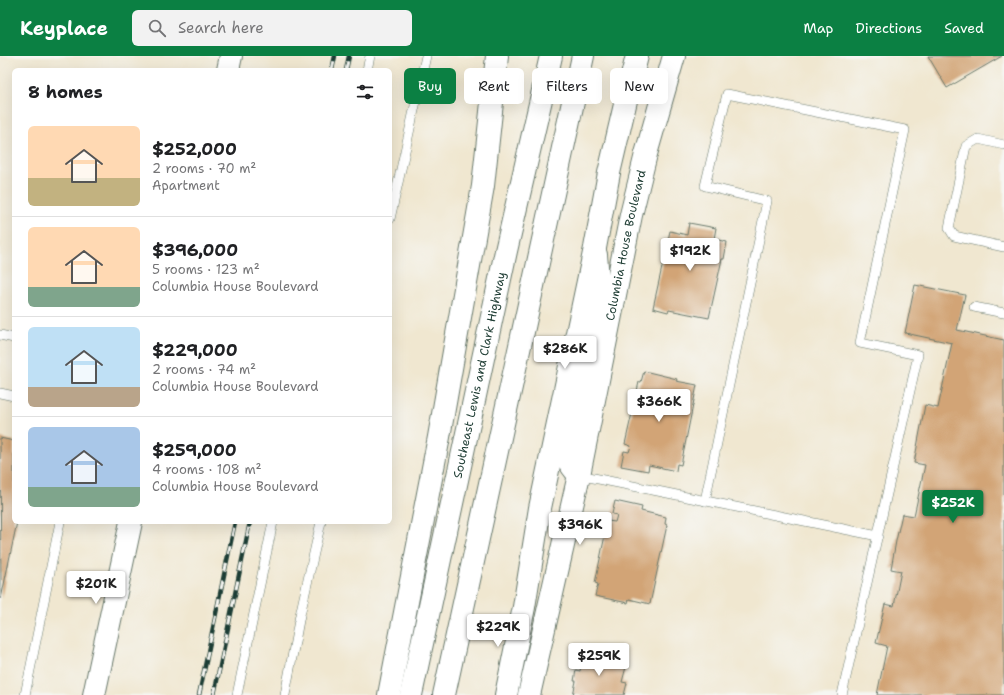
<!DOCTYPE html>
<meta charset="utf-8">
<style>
body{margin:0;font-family:"Shantell Sans",sans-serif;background:#f2f2f2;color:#202124;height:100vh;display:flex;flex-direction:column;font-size:15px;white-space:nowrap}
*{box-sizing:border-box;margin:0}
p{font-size:13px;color:#757577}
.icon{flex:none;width:22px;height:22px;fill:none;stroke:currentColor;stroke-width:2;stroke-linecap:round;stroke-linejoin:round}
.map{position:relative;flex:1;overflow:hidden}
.side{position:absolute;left:12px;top:12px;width:380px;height:456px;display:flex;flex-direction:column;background:#fff;border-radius:6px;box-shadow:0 4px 16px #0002}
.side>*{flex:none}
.banner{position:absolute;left:404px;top:12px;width:380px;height:36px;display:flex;gap:8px}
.price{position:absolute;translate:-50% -34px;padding:0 9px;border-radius:4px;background:#fff;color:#222;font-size:13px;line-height:26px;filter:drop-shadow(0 1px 2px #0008)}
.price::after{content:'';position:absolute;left:50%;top:24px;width:12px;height:9px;margin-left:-6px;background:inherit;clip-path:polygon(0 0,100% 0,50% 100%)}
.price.selected{background:#0b8043;color:#fff}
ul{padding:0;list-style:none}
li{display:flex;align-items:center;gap:12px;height:100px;padding:0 16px}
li+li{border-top:1px solid #e0e0e0}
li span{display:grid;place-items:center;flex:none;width:112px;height:80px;border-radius:6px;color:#555}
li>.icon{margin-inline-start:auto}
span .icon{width:48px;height:48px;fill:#fffc;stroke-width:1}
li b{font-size:17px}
h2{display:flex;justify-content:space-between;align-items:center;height:48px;padding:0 16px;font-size:17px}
.chip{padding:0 14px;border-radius:6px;background:#fff;box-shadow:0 4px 16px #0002;font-size:14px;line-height:36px}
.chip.selected{background:#0b8043;color:#fff}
header{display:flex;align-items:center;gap:24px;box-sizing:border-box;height:56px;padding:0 20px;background:#0b8043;color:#fff}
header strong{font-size:19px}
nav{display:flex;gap:22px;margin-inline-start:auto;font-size:14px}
.search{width:280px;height:36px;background:#f2f2f2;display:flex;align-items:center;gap:10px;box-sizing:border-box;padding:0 14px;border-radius:6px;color:#757577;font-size:15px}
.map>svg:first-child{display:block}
.building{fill:#d2a476}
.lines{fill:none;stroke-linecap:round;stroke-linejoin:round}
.service-casing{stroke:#68786b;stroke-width:10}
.tertiary-casing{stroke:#68786b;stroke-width:24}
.secondary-casing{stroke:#68786b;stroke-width:24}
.motorway-casing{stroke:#68786b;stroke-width:24}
.service{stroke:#fff;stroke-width:9}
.tertiary{stroke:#fff;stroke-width:22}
.secondary{stroke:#fff;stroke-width:22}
.motorway{stroke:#fff;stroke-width:22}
.rail-casing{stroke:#1f3d34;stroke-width:4.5}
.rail{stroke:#f6f6f2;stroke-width:3;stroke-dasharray:9;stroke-linecap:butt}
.labels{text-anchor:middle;stroke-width:4;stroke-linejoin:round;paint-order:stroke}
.street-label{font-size:12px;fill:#1f3d34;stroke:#f6f6f2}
</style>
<header>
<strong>Keyplace</strong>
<div class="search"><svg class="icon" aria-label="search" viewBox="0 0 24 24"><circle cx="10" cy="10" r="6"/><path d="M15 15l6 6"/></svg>Search here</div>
<nav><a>Map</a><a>Directions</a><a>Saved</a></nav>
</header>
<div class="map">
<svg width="1004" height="639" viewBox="0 0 1004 639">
<rect width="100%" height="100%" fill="#f6f6f2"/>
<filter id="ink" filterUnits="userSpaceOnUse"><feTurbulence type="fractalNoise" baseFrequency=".025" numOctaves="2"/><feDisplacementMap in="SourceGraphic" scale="8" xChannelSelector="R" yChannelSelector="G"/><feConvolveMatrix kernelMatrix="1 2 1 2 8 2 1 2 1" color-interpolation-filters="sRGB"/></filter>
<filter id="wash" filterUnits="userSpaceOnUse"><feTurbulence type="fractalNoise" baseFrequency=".012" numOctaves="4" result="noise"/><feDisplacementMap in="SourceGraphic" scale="16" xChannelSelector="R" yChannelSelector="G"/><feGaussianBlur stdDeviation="0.9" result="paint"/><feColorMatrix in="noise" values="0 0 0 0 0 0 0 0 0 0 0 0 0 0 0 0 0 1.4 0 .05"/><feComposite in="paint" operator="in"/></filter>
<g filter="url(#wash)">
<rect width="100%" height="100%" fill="#f0e7d0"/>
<g id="blocks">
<!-- building -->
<g class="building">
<path d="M928 0H1002L947 32Z"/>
<path d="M689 167 716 172 714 183 727 186 724 203H722L709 262 669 254 668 256 653 252 670 175 687 179Z"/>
<path d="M915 229 965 239 957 274 1004 284V639H877L887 590 876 587 885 548 894 550 901 515 891 513 896 485 902 458 914 460 925 409 914 407 925 349 938 352 952 287 905 277Z"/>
<path d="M644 315 677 323 676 325 697 329 681 409 677 408 676 415 649 409 648 415 621 410 624 395 629 396 631 390 625 388 639 326H641Z"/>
<path d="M0 382 14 385V466H17L1 543Z"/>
<path d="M615 445 642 451 641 455 666 461 665 468 667 469 650 548 629 543 628 547 595 540 598 528 595 527 608 465 615 466 617 459 612 458Z"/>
<path d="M584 596 604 600 603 606 626 611 622 626 627 627 624 639H573L576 625H574L576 614 580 615Z"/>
</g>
</g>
</g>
<g filter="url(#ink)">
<use href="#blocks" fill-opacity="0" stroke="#68786b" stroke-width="1"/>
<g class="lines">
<!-- service casing -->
<g class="service-casing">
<g id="service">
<path d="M367 14 370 0"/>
<path d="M1004 89 978 83 966 90 949 172 954 180 1004 191"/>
<path d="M390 163 426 0"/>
<path d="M974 251 1004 257"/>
<path d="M0 279 14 282"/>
<path d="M0 337 14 340"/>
<path d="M579 419 878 480"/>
<path d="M705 445 767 145 705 130 727 38 905 74 860 287 918 299 842 639"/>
<path d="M25 639 60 466"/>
<path d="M237 639 273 466"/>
<path d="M285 639 300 559 321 466"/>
</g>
</g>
<!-- tertiary casing -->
<g class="tertiary-casing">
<g id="tertiary">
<path d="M228 14 231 0"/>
<path d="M579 419C568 407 567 404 567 388L599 235 596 199"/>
<path d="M94 639 131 466"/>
</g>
</g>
<!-- secondary casing -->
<g class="secondary-casing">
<g id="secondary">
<path d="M506 639 524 551 540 452 595 192 609 117 627 40 637 0"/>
<path id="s1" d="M529 639 579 419 631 159 646 98 674 0"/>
</g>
</g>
<!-- motorway casing -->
<g class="motorway-casing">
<g id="motorway">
<path d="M389 639 439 381 483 130 497 0"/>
<path id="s2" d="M411 639 506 195 551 0"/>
<path d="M444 639 583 0"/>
</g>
</g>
<!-- service -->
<use href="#service" class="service"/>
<!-- tertiary -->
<use href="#tertiary" class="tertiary"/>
<!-- secondary -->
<use href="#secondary" class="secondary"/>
<!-- motorway -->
<use href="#motorway" class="motorway"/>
<!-- rail casing -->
<g class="rail-casing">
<g id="rail">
<path d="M332 14 335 0"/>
<path d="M346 14 349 0"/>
<path d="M199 639 235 466"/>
<path d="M214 639 250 466"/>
</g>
</g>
<!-- rail -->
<use href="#rail" class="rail"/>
</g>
</g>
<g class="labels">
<!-- street labels -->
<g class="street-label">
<text dy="4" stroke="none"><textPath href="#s1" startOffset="460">Columbia House Boulevard</textPath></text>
<text dy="4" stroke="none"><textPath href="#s2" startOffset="327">Southeast Lewis and Clark Highway</textPath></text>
</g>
</g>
</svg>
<b class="price" style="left:690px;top:216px">$192K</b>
<b class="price" style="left:565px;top:314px">$286K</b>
<b class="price" style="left:659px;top:367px">$366K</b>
<b class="price selected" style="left:953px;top:468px">$252K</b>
<b class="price" style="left:580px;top:490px">$396K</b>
<b class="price" style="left:96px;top:549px">$201K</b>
<b class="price" style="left:498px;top:592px">$229K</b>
<b class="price" style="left:599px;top:621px">$259K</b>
<div class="banner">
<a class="chip selected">Buy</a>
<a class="chip">Rent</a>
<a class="chip">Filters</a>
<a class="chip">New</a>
</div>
<section class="side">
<h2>8 homes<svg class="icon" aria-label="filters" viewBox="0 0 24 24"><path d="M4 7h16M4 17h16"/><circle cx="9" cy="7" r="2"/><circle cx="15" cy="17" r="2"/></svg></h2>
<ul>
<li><span style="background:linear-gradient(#ffd9b3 65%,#c2b280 0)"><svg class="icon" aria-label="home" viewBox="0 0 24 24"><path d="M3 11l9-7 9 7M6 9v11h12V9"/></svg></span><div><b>$252,000</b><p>2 rooms · 70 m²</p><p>Apartment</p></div></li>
<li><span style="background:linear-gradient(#ffd9b3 75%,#7fa58c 0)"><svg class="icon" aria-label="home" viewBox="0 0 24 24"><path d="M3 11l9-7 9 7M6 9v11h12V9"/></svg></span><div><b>$396,000</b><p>5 rooms · 123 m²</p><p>Columbia House Boulevard</p></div></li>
<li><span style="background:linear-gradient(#bfe0f5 75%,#b9a48a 0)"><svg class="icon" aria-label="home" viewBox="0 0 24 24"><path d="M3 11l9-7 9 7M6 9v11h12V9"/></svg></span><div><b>$229,000</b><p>2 rooms · 74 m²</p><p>Columbia House Boulevard</p></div></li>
<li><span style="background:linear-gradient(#a9c7e8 75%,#7fa58c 0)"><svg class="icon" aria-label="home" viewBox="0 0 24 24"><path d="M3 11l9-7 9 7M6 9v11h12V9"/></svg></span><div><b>$259,000</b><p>4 rooms · 108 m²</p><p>Columbia House Boulevard</p></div></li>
</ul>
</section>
</div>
